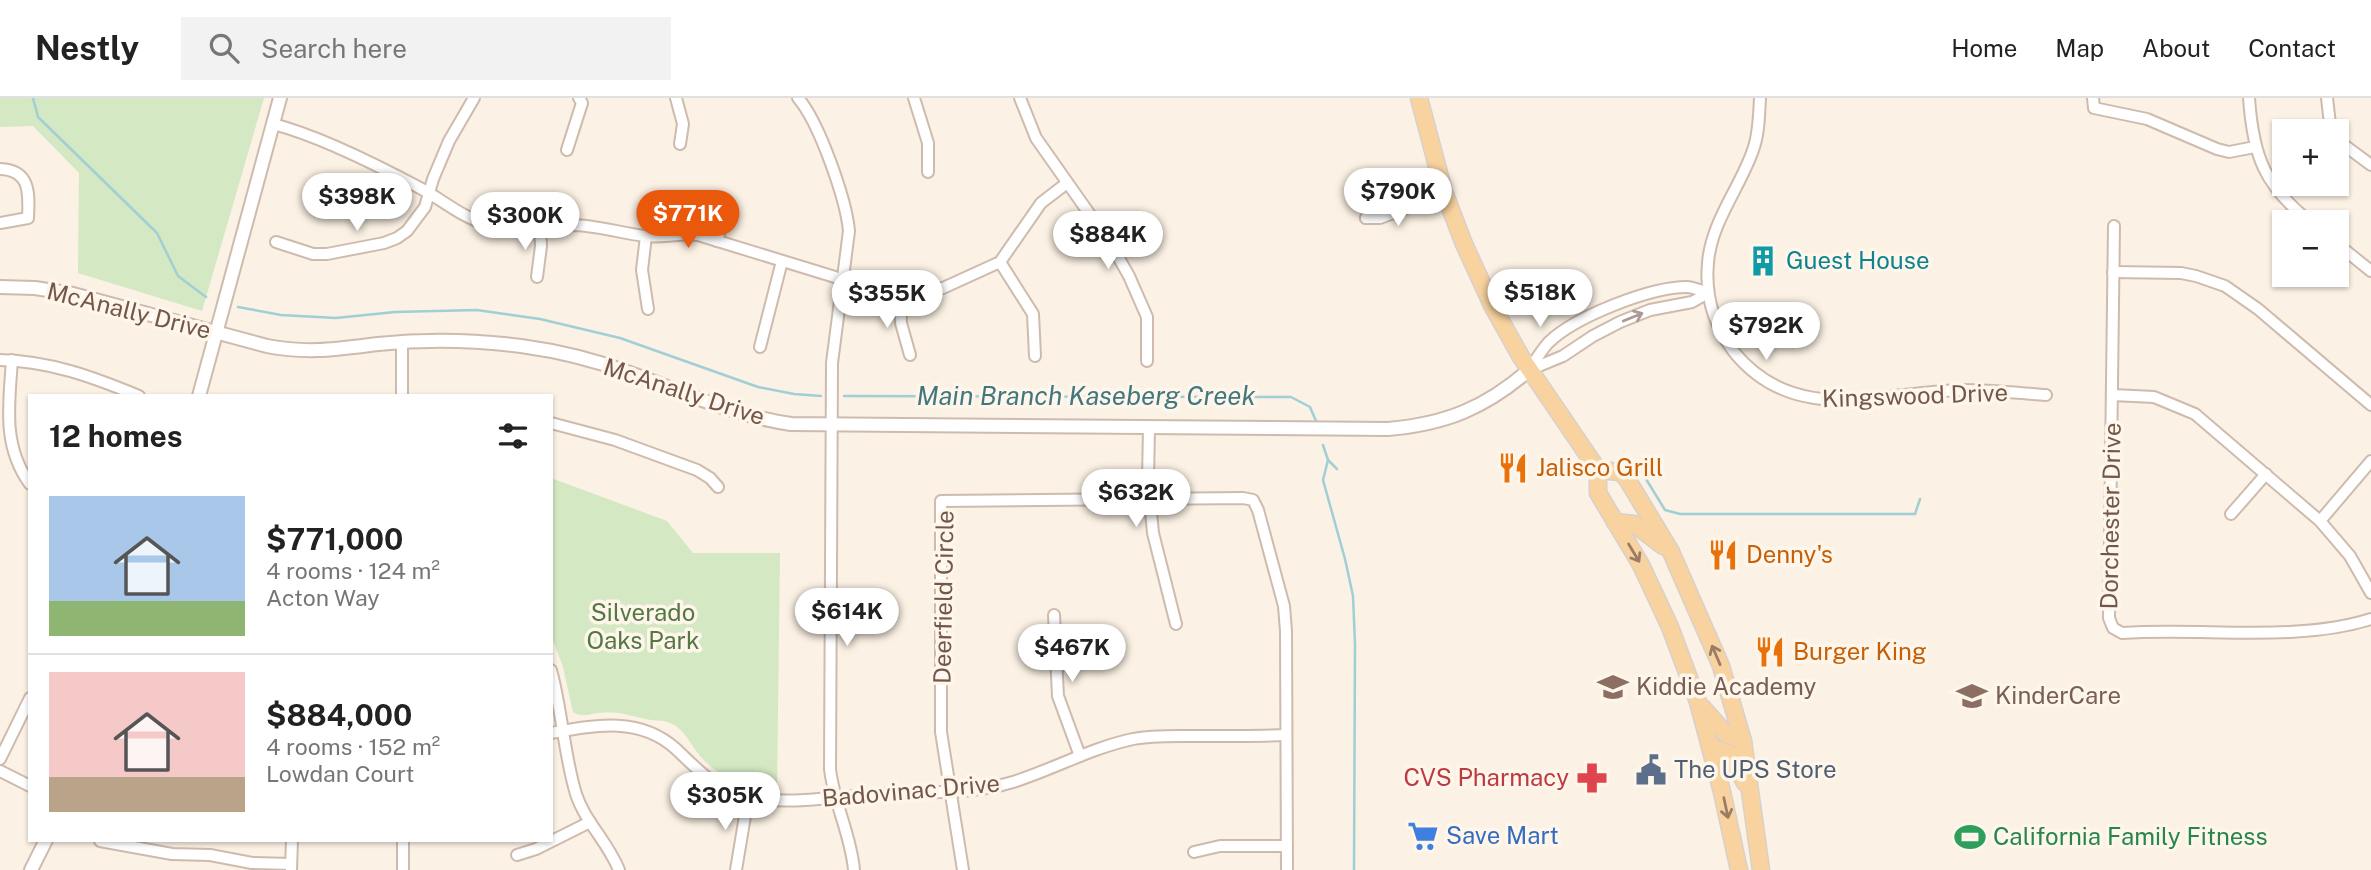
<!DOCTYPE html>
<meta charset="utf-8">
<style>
body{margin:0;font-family:"Public Sans",sans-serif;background:#f2f2f2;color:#222;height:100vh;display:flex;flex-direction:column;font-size:26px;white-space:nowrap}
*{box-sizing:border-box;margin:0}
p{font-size:23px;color:#767676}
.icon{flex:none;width:38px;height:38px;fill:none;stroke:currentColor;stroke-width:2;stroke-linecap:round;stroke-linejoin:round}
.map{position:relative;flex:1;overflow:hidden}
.panel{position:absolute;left:28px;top:296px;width:525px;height:448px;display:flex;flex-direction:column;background:#fff;border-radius:0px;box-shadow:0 2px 5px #0004}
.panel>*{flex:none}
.controls{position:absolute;left:2272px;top:21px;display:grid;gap:14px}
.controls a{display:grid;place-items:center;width:77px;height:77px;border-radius:0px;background:#fff;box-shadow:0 2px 5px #0004;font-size:35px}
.price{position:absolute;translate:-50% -60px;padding:0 16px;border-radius:24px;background:#fff;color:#222;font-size:23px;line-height:46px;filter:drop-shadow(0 2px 4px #0008)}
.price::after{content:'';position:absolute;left:50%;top:42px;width:21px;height:16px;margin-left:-10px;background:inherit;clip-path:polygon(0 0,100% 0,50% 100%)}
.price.selected{background:#ea580c;color:#fff}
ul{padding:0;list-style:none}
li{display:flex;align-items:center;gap:21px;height:175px;padding:0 21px}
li+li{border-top:2px solid #e0e0e0}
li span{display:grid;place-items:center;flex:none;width:196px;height:140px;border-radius:0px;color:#555}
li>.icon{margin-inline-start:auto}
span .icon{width:84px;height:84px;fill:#fffc;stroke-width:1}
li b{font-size:30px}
h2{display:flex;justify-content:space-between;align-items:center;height:84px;padding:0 21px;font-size:30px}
header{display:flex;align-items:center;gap:42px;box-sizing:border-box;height:98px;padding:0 35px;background:#fff;border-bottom:2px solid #e0e0e0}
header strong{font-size:33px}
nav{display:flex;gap:38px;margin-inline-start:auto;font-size:24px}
.search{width:490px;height:63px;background:#f2f2f2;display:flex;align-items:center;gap:18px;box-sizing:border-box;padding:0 24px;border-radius:0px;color:#767676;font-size:26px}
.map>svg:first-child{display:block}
.green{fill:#d3e8c3}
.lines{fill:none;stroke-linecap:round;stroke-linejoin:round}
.stream{stroke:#a0cfd5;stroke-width:2.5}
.minor-casing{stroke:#cebbae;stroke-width:14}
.tertiary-casing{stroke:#cebbae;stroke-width:16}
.primary-casing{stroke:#d8d0cd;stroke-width:19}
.minor{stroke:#fff;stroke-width:10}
.tertiary{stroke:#fff;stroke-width:12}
.primary{stroke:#f8d39f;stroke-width:16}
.oneway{stroke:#ab9a93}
.oneway2{stroke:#9b7c64}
.labels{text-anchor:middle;stroke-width:7;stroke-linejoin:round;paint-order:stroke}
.culture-label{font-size:24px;fill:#0d838f;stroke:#fef6ea;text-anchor:start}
.street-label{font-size:24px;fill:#73574b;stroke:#fef6ea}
.food-label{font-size:24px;fill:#c56008;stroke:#fef6ea;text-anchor:start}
.park-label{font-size:24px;fill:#547843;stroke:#fef6ea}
.education-label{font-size:24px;fill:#785e54;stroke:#fef6ea;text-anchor:start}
.service-label{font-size:24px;fill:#4e5e75;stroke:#fef6ea;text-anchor:start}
.health-label{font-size:24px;fill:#be3a42;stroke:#fef6ea;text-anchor:end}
.shop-label{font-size:24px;fill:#366cbe;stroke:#fef6ea;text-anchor:start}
.leisure-label{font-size:24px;fill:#27864d;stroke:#fef6ea;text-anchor:start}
.water-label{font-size:26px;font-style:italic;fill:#42777f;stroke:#fef6ea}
</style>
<header>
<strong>Nestly</strong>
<div class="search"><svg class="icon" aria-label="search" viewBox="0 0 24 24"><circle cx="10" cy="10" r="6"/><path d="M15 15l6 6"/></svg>Search here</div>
<nav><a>Home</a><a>Map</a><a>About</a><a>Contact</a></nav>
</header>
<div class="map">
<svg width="2371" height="772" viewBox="0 0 2371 772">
<rect width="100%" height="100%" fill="#fbf1e4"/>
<!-- green -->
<g class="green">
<path d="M0 0H264L202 213 78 175 79 75 33 28 0 29Z"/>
<path d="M551 380 667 423 693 455H780L777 690C746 689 716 680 697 654 688 642 683 629 667 624 663 622 656 623 651 622 633 619 618 612 599 615 589 616 581 620 573 614L563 569 551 537Z"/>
</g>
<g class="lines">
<!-- stream -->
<g class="stream">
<path d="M33 0 38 19 157 135 178 178 206 199"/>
<path d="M238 209 281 217 336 220 395 214 477 212 540 221 620 240 758 289 794 296 821 298"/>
<path d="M844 298 1291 299 1310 309 1316 323"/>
<path d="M1323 347 1328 362 1337 371"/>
<path d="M1328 362 1323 382 1345 461 1353 498 1355 546 1354 772"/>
<path d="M1629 366 1638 368 1665 412 1680 416H1915L1920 401"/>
</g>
<!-- minor casing -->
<g class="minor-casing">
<g id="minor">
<path d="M676 0 683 26 680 46"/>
<path d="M798 0C819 24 846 101 849 133L832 265 830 671C834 706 851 737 854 772"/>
<path d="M914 0 928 45V74"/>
<path d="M1020 0 1036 40 1112 148 1129 178 1147 219V263"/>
<path d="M1760 0C1759 17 1759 36 1753 52 1740 90 1711 124 1708 165 1705 197 1714 228 1734 254 1795 329 1880 294 1962 292 1990 292 2018 295 2046 297"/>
<path d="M2093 0 2094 10 2147 21 2217 51 2229 54 2255 49"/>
<path d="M2249 0C2253 58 2264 87 2310 124"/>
<path d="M2327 0 2330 26 2334 33"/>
<path d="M273 26C320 38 377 67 420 90 443 102 461 119 486 126 514 134 542 128 571 127 596 127 620 135 645 138 663 140 680 135 698 137L835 179 853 190 900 199 943 190 1000 164 1041 105 1067 85"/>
<path d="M2336 38 2344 47 2371 67"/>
<path d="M567 52 582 5 579 0"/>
<path d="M0 71C31 72 29 96 28 120L0 125"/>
<path d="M1366 120H1380L1406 110 1414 101 1444 94"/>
<path d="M1366 120C1379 106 1396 99 1414 101"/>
<path d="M2114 128 2109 520 2113 530 2122 535C2202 529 2295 545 2371 521"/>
<path d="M646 138 642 172 648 211"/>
<path d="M717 143 727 107"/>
<path d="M276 144 313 156H327L384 145 397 140 407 133 425 109 433 81 449 43 474 0"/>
<path d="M2336 145 2371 173"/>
<path d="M1000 164 1033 216 1035 258"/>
<path d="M2113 174 2181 175 2196 178 2225 188 2258 211 2371 307"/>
<path d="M537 179 541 148 540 130"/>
<path d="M900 199 901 225 910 257"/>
<path d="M402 245V298"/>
<path d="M760 249 782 163"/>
<path d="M0 262C50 263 93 279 139 298"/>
<path d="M12 262C9 306 2 348 30 386"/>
<path d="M1529 272C1535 263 1541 253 1548 245 1574 219 1650 189 1687 189 1693 189 1701 193 1708 195"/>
<path d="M1529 272 1563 258 1593 238 1620 224 1650 212 1692 204 1708 195"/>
<path d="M2112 297 2154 299 2195 316 2320 423 2350 458 2371 495"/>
<path d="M551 325 615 342 697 372 710 380 718 389"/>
<path d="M1149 329 1148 382 1153 435 1176 526"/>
<path d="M2231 416 2266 376"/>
<path d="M2320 423 2371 363"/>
<path d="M1054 517 1058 598 1080 658"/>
<path d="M551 572C562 612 564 657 576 696 585 724 608 744 619 772"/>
<path d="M551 635C595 627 640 618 676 651 698 672 719 695 750 700 793 707 839 698 882 696 926 693 970 697 1013 684 1054 671 1091 650 1133 641 1153 637 1175 638 1196 638 1226 638 1256 638 1286 637"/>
<path d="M0 661 30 600"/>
<path d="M0 673 30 688"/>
<path d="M403 742V772"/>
<path d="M100 743 172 756 210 757 252 765 291 766"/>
<path d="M1194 754 1220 748H1287"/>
<path d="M517 757 536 751 590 724"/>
<path d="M291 772 292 742"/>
<path d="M736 772 748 700"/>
<path d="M963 772 941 634V403L1243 400 1253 402 1258 412 1284 508 1286 533 1287 772"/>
</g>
</g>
<!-- tertiary casing -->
<g class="tertiary-casing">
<g id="tertiary">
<path d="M0 189 35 190 73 196 267 248C309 256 337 251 378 246 425 241 475 242 521 248 558 253 595 262 630 275 683 294 735 318 791 326L1388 331C1446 326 1485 310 1529 272"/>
<path d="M199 298 280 0"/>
<path d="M31 772 46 742"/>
</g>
</g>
<!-- primary casing -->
<g class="primary-casing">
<g id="primary">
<path d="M1419 0 1444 94 1464 146 1492 207 1521 259 1598 372V395L1641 467 1670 529 1698 604 1722 694 1739 772"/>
<path d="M1598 372 1621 374 1627 381 1671 454 1721 568 1743 643 1761 772"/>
<path d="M1615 424 1634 426 1663 448"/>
<path d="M1702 609 1726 636 1743 643"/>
<path d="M1711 649 1730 656 1745 685"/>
</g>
</g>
<!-- minor -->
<use href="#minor" class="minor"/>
<!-- tertiary -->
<use href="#tertiary" class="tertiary"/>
<!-- primary -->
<use href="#primary" class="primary"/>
</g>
<!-- one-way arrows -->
<defs><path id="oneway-shaft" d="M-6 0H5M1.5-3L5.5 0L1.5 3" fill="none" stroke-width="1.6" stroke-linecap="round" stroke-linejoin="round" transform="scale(1.75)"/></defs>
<use class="oneway" href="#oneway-shaft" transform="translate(1633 219) rotate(-22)"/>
<g class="oneway2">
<use href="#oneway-shaft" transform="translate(1634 455) rotate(59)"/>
<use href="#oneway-shaft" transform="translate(1716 557) rotate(-113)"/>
<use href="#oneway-shaft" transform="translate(1726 710) rotate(78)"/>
</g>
<!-- icons -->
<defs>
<g id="building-bare" transform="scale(2.415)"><path d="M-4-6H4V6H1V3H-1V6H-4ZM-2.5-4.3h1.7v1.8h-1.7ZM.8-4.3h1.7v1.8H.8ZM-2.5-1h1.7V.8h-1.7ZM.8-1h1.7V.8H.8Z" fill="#0f9aa8" stroke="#fef6ea" stroke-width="2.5" paint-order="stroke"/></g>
<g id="restaurant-bare" transform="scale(2.415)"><path d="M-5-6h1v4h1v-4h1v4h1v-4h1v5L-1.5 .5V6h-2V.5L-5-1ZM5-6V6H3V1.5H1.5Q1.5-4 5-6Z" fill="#e8710a" stroke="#fef6ea" stroke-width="2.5" paint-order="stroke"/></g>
<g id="school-bare" transform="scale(2.415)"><path d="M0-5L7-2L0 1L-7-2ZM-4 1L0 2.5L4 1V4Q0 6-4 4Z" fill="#8d6e63" stroke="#fef6ea" stroke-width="2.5" paint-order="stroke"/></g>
<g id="civic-bare" transform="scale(2.415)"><path d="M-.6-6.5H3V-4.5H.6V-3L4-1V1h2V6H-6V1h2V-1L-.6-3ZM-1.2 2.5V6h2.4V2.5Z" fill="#5c6f8a" stroke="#fef6ea" stroke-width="2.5" paint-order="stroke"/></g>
<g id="pharmacy-bare" transform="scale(2.415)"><path d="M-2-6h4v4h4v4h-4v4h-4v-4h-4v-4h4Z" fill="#e0444e" stroke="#fef6ea" stroke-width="2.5" paint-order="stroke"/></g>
<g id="supermarket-bare" transform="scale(2.415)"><path d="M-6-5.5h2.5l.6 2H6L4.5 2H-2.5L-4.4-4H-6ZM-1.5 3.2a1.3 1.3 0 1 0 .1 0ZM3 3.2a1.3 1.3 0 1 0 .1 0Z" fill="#3f7fe0" stroke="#fef6ea" stroke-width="2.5" paint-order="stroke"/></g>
<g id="stadium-bare" transform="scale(2.415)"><path d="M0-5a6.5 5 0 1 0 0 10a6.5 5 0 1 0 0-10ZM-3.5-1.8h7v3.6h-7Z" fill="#2e9e5b" stroke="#fef6ea" stroke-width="2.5" paint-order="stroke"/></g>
</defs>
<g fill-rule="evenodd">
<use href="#building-bare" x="1763" y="163"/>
<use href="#restaurant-bare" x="1513" y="370"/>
<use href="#restaurant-bare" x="1723" y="457"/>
<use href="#restaurant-bare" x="1770" y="554"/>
<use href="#school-bare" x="1613" y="589"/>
<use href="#school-bare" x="1972" y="598"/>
<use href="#civic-bare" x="1651" y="672"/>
<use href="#pharmacy-bare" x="1592" y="680"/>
<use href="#supermarket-bare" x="1423" y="738"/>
<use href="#stadium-bare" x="1970" y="739"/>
</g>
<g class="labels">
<!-- culture labels -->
<g class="culture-label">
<text x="1786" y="171">Guest House</text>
</g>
<!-- street labels -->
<g class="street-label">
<text transform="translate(129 213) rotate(14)" y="8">McAnally Drive</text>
<text transform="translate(684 294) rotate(18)" y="8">McAnally Drive</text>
<text transform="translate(1915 298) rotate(-2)" y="8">Kingswood Drive</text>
<text transform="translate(2111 418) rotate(-89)" y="8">Dorchester Drive</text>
<text transform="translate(944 499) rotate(-89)" y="8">Deerfield Circle</text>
<text transform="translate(911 693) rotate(-5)" y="8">Badovinac Drive</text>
</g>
<!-- food labels -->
<g class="food-label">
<text x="1536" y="378">Jalisco Grill</text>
<text x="1746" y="465">Denny's</text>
<text x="1793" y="562">Burger King</text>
</g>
<!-- park labels -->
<g class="park-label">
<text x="643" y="523">Silverado<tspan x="643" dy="28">Oaks Park</tspan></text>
</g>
<!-- education labels -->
<g class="education-label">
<text x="1636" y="597">Kiddie Academy</text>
<text x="1995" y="606">KinderCare</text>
</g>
<!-- service labels -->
<g class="service-label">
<text x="1674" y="680">The UPS Store</text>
</g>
<!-- health labels -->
<g class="health-label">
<text x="1569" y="688">CVS Pharmacy</text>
</g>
<!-- shop labels -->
<g class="shop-label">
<text x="1446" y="746">Save Mart</text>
</g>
<!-- leisure labels -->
<g class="leisure-label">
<text x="1993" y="747">California Family Fitness</text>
</g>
<!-- water labels -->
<g class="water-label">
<text x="1086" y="307">Main Branch Kaseberg Creek</text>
</g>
</g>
</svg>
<div class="controls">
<a>+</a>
<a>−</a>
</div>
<b class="price" style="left:1398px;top:130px">$790K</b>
<b class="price" style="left:357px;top:135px">$398K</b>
<b class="price selected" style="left:688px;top:152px">$771K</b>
<b class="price" style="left:525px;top:154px">$300K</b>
<b class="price" style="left:1108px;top:173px">$884K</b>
<b class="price" style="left:1540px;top:231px">$518K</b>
<b class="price" style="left:887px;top:232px">$355K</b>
<b class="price" style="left:1766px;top:264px">$792K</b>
<b class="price" style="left:1136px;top:431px">$632K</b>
<b class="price" style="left:847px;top:550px">$614K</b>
<b class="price" style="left:1072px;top:586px">$467K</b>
<b class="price" style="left:725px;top:734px">$305K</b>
<section class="panel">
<h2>12 homes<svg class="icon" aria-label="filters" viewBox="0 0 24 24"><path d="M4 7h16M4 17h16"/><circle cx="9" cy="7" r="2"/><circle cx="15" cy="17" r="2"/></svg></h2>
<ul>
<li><span style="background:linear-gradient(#a9c7e8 75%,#8fb573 0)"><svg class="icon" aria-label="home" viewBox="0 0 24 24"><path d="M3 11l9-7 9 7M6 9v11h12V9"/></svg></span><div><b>$771,000</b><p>4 rooms · 124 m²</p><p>Acton Way</p></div></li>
<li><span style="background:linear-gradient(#f6c9c9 75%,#b9a48a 0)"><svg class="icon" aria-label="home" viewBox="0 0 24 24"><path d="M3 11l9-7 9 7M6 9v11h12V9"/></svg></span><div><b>$884,000</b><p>4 rooms · 152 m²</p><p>Lowdan Court</p></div></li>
</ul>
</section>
</div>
